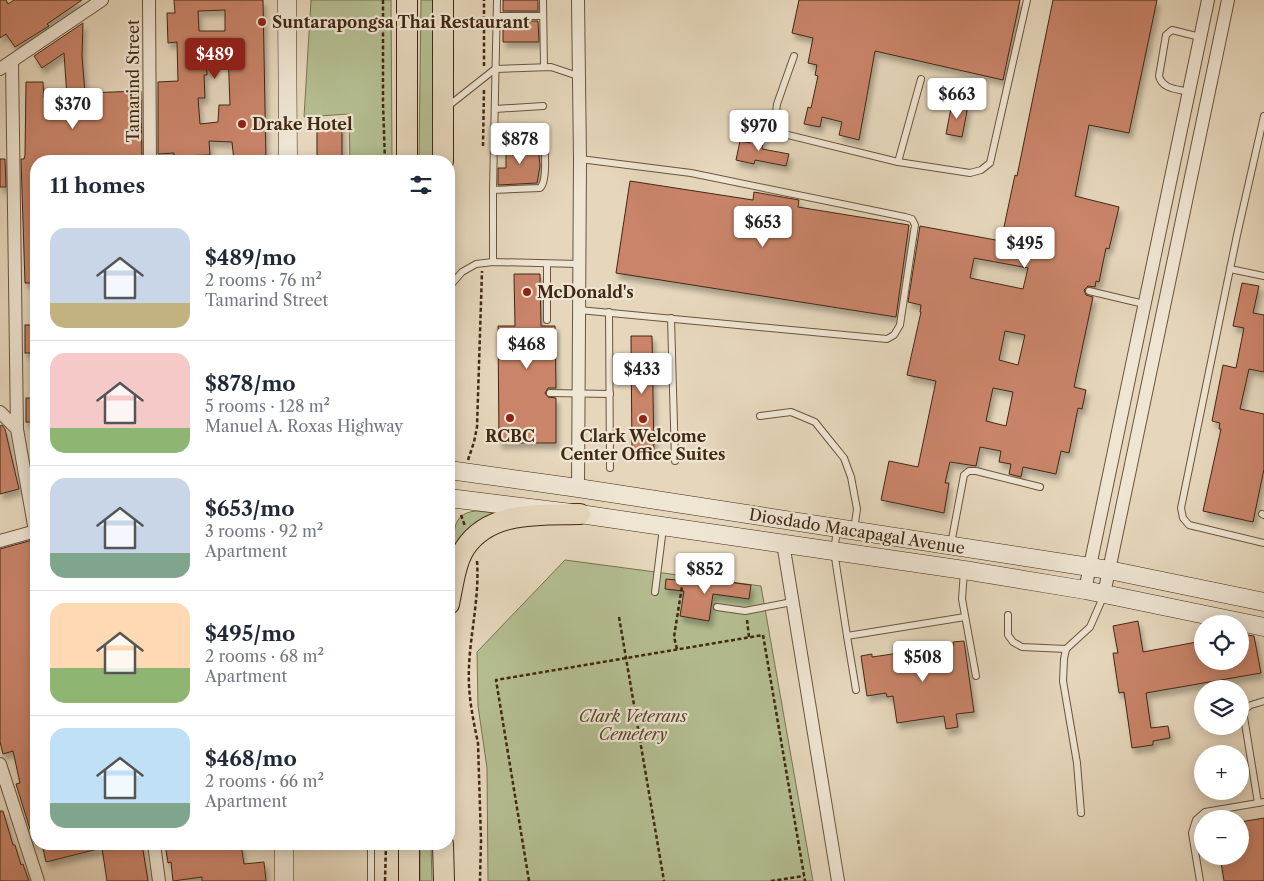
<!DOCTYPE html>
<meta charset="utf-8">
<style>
body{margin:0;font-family:"Libre Caslon Text",serif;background:#f2f2f3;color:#1f2937;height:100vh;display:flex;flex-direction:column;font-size:19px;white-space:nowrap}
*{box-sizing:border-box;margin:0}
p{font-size:16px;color:#747a83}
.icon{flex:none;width:28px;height:28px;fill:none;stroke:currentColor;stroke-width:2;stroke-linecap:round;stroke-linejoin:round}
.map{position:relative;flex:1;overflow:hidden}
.side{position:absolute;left:30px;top:155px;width:425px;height:695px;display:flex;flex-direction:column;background:#fff;border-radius:20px;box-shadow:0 2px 12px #0003}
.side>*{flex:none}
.fabs{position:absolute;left:1194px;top:615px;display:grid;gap:10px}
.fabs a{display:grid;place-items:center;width:55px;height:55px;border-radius:50%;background:#fff;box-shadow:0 2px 12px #0003;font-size:25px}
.price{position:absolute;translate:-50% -42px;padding:0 11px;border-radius:5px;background:#fff;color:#222;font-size:16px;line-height:32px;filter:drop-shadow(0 1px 2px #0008)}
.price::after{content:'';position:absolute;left:50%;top:30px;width:15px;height:11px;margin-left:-8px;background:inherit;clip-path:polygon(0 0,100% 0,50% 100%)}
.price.selected{background:#8f2418;color:#fff}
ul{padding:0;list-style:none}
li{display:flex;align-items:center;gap:15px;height:125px;padding:0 20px}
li+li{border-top:1px solid #e0e1e3}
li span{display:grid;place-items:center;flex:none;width:140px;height:100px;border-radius:15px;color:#555}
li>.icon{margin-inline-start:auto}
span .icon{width:60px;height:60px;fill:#fffc;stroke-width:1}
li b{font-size:21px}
h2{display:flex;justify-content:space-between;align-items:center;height:60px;padding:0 20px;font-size:21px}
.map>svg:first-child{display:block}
.green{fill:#b4be92;stroke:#7a7352}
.building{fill:#c98469;stroke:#402812;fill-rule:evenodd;filter:url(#shadow)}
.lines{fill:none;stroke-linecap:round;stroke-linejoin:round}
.service-casing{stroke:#6a543c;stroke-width:8}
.minor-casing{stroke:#6a543c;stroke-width:14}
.secondary-casing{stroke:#402812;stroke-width:19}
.primary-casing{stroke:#402812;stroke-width:22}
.path{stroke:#402812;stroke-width:2.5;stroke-dasharray:4 2.5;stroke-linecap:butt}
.service{stroke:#efe5d3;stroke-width:6}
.minor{stroke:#efe5d3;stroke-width:12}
.secondary{stroke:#efe5d3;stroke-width:18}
.primary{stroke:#e6d7bc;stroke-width:20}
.poi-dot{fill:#8f2418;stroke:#efe5d3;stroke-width:2}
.labels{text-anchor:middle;stroke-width:4.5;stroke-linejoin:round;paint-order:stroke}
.poi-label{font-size:16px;font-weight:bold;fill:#402812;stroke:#efe5d3;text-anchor:start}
.street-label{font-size:16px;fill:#402812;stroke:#efe5d3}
.park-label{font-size:16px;font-style:italic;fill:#57462c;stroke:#efe5d3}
</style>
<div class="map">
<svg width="1264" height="881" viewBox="0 0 1264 881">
<defs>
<filter id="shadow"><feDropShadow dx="3" dy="5.5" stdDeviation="2.5" flood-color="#0004"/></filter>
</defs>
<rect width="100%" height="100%" fill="#e6d7bc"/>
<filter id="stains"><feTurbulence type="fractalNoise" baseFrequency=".004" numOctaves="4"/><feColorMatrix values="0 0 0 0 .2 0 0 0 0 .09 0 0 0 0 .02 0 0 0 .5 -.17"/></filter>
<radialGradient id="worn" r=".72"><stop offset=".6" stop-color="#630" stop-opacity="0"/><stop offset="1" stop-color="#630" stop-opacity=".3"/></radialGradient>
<!-- green -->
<g class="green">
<path d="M311 0H391L392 161H350L349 114 304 117Z"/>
<path d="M421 0H433V161H419Z"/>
<path d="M476 511 496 513 456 547C453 543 454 541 454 536 454 521 461 512 476 511Z"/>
<path d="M565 560 761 586 813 881H488L487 768 478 706 477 652Z"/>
<path d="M420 844H431L432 881H420Z"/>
</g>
<!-- building -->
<g class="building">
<path d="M0 0H6L8 4 14 0H82L47 24 49 26 15 47 6 34 0 38Z"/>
<path d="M174 0H263L266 161H234L232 142 209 141 210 155 174 156V153L158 154V82L178 81 177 42 168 43 167 13H175ZM225 10V31H199L198 11ZM206 50H228L230 105H219L218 122 200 124 198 98H205L204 75H207Z"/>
<rect x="503" y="0" width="35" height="11"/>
<path d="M799 0H1020L1003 80 875 51 859 140 839 135 842 122 822 117 820 127 804 124 808 107 811 108 818 76 815 75 817 65 808 63 813 38 792 33Z"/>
<path d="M1053 0H1157L1129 133 1089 125 1075 196 1119 207 1109 249 1106 248 1099 282 1096 281 1095 287 1088 286 1084 290 1086 295 1093 297 1074 387 1086 390 1082 409 1078 408 1069 453 1061 451 1056 474 1023 467 1021 477 1009 474 1011 464 999 462 1001 451 980 447 976 466 950 462 945 483H949L944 513 881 500 889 461 918 467 936 381 907 375 921 312H920L921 305 908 302 920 226 1001 241 1015 175 1017 176ZM974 258 1028 268 1023 289 970 278ZM1005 331 1025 335 1018 365 999 360ZM993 388 1013 392 1006 426 986 421Z"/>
<path d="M503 21H538L539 42H503Z"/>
<path d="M83 23 82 56 85 93 141 91 142 161H36V283H25L21 159H24L25 155 26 82H43L44 98 67 97 64 53 42 68 34 56Z"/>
<path d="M952 103 968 106 962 137 946 134Z"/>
<rect x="317" y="123" width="25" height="37"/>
<path d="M752 131 764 134 762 149 789 154 786 166 755 160 754 164 736 160 740 141 750 143Z"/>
<path d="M506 143 538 144 540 166 537 183 498 185V168H506Z"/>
<path d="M0 159H5L6 187H0Z"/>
<path d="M630 181 753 200 754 192 799 200 798 207 909 225 896 317 616 273Z"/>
<path d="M514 274H540L541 326H555L556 388H548L545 393 548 397 556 398V443H499L498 326H515Z"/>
<path d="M1242 283 1259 286 1253 313 1264 315V372L1249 369 1240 409 1264 414V469L1253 522 1203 511 1221 429H1219L1220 423 1212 421 1223 365 1236 368 1244 328 1233 326Z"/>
<rect x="25" y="325" width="11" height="28"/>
<path d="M631 336H652L654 453H632Z"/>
<rect x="26" y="398" width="10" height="24"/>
<path d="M2 425 5 429 19 489 0 494V426Z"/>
<path d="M36 539V632L31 634 36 656V842H34L16 784 20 783 13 751 3 754 0 742V549Z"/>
<path d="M687 577 751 585 749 599 713 594 709 621 680 616 684 591 665 589 666 579 686 581Z"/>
<path d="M1138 621 1143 652 1202 641V661H1240V634L1254 636 1261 673 1146 693 1151 728 1168 726 1170 738 1153 741V745L1132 748 1124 692 1119 693 1113 653H1118L1113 626Z"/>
<path d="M964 641 974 712 956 714 958 727 946 729 944 716 897 723 893 696 887 697 886 693 867 696 861 656 872 654V657L954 645 953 642Z"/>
<path d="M0 811H3L13 845H15L21 865 23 864 29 881H0Z"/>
<path d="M1264 818V881H1224L1220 856H1240V822Z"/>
<path d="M42 844H142L148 881H107L102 848 46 862Z"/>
<path d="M165 844H213L214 848 241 844 244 864 264 862 266 881H202V877L173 881 171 862 168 863Z"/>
</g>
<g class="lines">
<!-- service casing -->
<g class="service-casing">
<g id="service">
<path d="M543 0 544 67"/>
<path d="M497 16H543"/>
<path d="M1189 92C1177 89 1162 89 1159 76L1166 35 1172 30 1200 37"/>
<path d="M447 107 495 69 551 67 578 76"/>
<path d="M495 109 543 106"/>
<path d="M1264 116 1237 235 1181 508 1183 518 1189 525 1264 543"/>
<path d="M755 127 898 162 970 173 981 170 990 163 1027 0"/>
<path d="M774 131 777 104 794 56"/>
<path d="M898 162 921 79"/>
<path d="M493 190 540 188C547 182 546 149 542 140L537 139 495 138"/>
<path d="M493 262V190L497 0"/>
<path d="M547 264V320"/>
<path d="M1230 269 1264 276"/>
<path d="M449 287 462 272 476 264 493 262 579 264"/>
<path d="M1089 291 1144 304"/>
<path d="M579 310 887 339 894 335 900 325 915 225 912 219 905 217 691 173 580 159"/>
<path d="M609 312 610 468"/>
<path d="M671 318 675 461"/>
<path d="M550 393 610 394"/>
<path d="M760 416 791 412 815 422 827 437 844 458 851 477 857 509 854 530"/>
<path d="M1262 514 1264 515"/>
<path d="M837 530 834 551 847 636"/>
<path d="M951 544 964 475 969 471H976L1040 487"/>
<path d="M964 571 962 599 976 676"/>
<path d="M655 592 663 528"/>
<path d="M717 607 745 611 792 602"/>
<path d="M1008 615V635L1013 642 1022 647 1066 649"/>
<path d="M856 690 847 636 965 617"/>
<path d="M1258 803 1244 717 1245 709 1251 705 1264 701"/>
<path d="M1081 813 1077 763 1063 681 1064 659 1066 649 1090 627 1104 595"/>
<path d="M371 844V881"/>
<path d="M1200 881 1192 833 1196 820 1205 812 1264 802"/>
</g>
</g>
<!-- minor casing -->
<g class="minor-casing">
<g id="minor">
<path d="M149 0 150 161"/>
<path d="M578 0 580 159 578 488"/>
<path d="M12 62 17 429"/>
<path d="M0 69 102 0"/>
<path d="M0 412 17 429 35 531"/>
<path d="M0 541 36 531"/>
<path d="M783 543 838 881"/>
<path d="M1085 590 1208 0"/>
<path d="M1104 594 1228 0"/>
<path d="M0 764 38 881"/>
<path d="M154 844 159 881"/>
</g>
</g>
<!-- secondary casing -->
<g class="secondary-casing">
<g id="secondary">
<path d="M287 0 288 161"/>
<path d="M449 470 578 488 1109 570 1264 602"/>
<path d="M449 498 580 514 964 570 1085 590 1264 627"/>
<path d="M284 881V844"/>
</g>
</g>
<!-- primary casing -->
<g class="primary-casing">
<g id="primary">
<path d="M443 0V161"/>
<path d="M407 161V0"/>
<path d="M449 604C453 586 455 564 465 548 490 510 542 515 580 514"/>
<path d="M443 844 444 881"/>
<path d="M409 881V844"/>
</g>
</g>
<!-- path -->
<g class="path">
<path d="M383 0V103L385 161"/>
<path d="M484 66V0"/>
<path d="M483 146 484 89"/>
<path d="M468 460 474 442 477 427 482 271"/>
<path d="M461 515 465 526"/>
<path d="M477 561C480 603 467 644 469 685 470 705 474 724 478 743L481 840 480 881"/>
<path d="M619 617 664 881"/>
<path d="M747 620 749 637"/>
<path d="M677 649 674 637 683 580"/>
<path d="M385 881 386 844"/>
<path d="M529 881 496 680 763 635 805 881"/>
<path d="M771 881 804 876"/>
</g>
<!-- service -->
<use href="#service" class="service"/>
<!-- minor -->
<use href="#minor" class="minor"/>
<!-- secondary -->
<use href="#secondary" class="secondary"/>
<!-- primary -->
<use href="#primary" class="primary"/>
</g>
<!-- markers -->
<g class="poi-dot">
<circle cx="262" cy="22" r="5"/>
<circle cx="242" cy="124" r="5"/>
<circle cx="527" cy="292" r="5"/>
<circle cx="510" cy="418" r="5"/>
<circle cx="643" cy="419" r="5"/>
</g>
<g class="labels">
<!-- poi labels -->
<g class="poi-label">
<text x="272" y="28">Suntarapongsa Thai Restaurant</text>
<text x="252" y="130">Drake Hotel</text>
<text x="537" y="298">McDonald's</text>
<text x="510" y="442" text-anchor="middle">RCBC</text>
<text x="643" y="442" text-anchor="middle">Clark Welcome<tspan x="643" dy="18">Center Office Suites</tspan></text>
</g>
<!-- street labels -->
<g class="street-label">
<text transform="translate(133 81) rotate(-90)" y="6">Tamarind Street</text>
<text transform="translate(857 531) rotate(9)" y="6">Diosdado Macapagal Avenue</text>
</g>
<!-- park labels -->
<g class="park-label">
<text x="633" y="722">Clark Veterans<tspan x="633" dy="18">Cemetery</tspan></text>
</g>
</g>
<rect width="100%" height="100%" filter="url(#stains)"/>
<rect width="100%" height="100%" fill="url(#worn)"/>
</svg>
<div class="fabs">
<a><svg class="icon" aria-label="locate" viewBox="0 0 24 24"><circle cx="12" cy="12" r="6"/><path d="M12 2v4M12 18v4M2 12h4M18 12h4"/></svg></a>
<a><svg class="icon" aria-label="layers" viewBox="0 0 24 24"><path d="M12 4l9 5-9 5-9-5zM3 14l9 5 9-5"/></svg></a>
<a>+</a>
<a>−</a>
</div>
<b class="price selected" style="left:215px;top:80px">$489</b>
<b class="price" style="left:957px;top:120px">$663</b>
<b class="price" style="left:73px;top:130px">$370</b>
<b class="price" style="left:759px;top:152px">$970</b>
<b class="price" style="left:520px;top:165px">$878</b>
<b class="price" style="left:763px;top:248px">$653</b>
<b class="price" style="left:1025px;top:269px">$495</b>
<b class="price" style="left:527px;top:370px">$468</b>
<b class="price" style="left:642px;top:395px">$433</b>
<b class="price" style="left:705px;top:595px">$852</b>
<b class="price" style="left:923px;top:683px">$508</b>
<section class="side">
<h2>11 homes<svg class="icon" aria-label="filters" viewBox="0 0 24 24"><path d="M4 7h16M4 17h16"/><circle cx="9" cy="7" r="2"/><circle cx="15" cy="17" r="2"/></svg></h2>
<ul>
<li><span style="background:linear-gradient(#c9d6e8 75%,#c2b280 0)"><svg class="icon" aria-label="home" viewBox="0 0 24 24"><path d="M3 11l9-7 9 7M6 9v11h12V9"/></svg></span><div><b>$489/mo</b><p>2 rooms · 76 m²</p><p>Tamarind Street</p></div></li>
<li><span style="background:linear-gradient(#f6c9c9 75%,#8fb573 0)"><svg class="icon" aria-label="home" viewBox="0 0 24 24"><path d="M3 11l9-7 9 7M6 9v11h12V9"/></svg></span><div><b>$878/mo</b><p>5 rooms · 128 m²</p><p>Manuel A. Roxas Highway</p></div></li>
<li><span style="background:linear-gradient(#c9d6e8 75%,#7fa58c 0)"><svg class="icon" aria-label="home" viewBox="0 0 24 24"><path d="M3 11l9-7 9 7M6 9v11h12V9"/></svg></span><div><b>$653/mo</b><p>3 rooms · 92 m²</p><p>Apartment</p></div></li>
<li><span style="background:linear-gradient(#ffd9b3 65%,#8fb573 0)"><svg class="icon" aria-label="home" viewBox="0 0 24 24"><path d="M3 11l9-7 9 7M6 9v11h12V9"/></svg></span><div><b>$495/mo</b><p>2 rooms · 68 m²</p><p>Apartment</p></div></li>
<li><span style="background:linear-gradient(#bfe0f5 75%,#7fa58c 0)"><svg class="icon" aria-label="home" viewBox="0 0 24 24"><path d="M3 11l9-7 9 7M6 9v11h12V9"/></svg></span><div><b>$468/mo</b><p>2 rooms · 66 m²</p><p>Apartment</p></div></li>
</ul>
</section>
</div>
